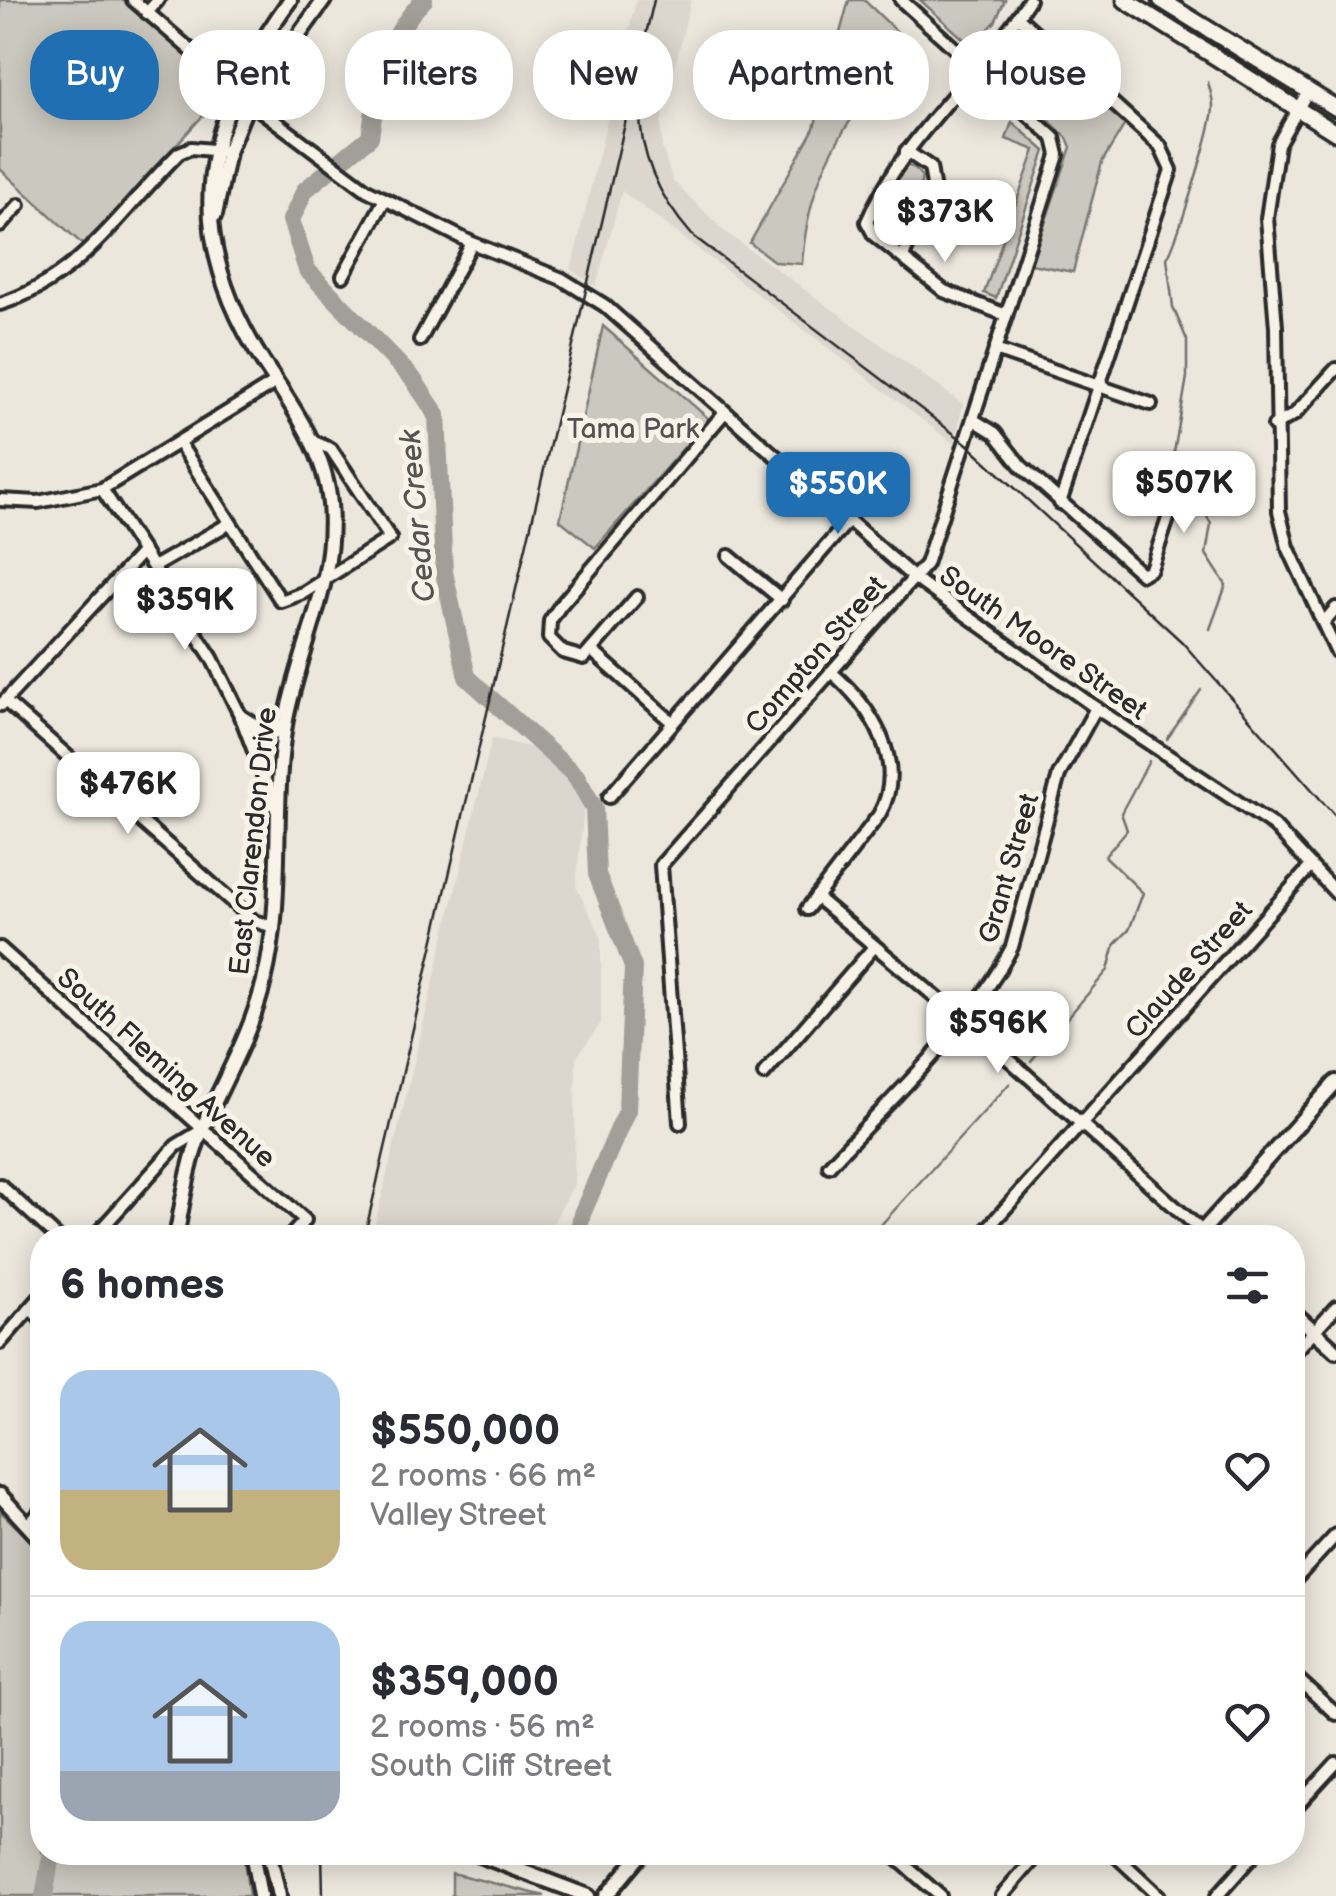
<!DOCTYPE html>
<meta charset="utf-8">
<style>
body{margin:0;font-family:"Balsamiq Sans",sans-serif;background:#f7f7f7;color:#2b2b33;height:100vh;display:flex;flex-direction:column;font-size:38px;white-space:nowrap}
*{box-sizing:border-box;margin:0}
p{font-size:32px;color:#7c7c81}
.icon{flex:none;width:55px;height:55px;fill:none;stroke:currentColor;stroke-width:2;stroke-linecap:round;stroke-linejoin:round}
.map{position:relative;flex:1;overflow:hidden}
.side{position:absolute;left:30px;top:1225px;width:1275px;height:640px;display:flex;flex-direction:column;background:#fff;border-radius:40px;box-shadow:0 5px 25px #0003}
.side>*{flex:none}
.top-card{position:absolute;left:30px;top:30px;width:1278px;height:90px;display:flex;gap:20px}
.price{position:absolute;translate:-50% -85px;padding:0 22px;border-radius:20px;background:#fff;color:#222;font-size:32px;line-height:65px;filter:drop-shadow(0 2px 5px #0008)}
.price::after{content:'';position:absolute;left:50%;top:60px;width:30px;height:22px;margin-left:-15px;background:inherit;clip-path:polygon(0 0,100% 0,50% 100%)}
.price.selected{background:#1f6fb2;color:#fff}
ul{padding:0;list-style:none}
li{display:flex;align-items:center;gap:30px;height:250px;padding:0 30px}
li+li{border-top:2px solid #e1e1e2}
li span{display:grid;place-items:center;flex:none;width:280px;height:200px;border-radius:30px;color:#555}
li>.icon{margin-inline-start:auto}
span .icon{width:120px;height:120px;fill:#fffc;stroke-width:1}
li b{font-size:42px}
h2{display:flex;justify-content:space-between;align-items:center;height:120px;padding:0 30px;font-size:42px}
.pill{padding:0 35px;border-radius:40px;background:#fff;box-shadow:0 5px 25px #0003;font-size:35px;line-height:90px}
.pill.selected{background:#1f6fb2;color:#fff}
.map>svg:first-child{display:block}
.built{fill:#dbd7ce}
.green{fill:#cbc8bf;stroke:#7b7a75;stroke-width:2.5}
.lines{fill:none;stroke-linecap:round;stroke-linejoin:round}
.stream{stroke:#72716c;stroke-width:2.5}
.river{stroke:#a29f98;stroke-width:18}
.minor-casing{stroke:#2b2b2b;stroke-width:18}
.tertiary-casing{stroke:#2b2b2b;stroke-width:20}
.secondary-casing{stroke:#2b2b2b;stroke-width:21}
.minor{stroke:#f7f3e8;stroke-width:10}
.tertiary{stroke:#f7f3e8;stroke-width:12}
.secondary{stroke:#f7f3e8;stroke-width:14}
.tram{stroke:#2b2b2b;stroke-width:2.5}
.labels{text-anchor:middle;stroke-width:10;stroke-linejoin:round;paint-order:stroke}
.park-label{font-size:28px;fill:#535250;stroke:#f7f3e8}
.street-label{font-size:28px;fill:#2b2b2b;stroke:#f7f3e8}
.water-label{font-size:30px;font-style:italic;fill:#555451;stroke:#f7f3e8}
</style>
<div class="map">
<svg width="1336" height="1896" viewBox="0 0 1336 1896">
<rect width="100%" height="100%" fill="#ebe7dd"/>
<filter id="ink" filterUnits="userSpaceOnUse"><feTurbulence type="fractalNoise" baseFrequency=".01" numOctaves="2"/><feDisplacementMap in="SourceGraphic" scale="20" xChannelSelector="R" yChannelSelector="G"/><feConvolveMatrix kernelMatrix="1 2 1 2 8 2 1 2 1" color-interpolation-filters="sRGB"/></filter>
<g filter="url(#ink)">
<!-- built -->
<g class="built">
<path d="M636 0H691L661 123 662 148 673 181 724 231 963 404 954 444 622 191 596 286 571 270Z"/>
<path d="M492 738 533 748 585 796 576 886 601 936V1023L576 1058 574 1185 545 1237H372Z"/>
</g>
<!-- green -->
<g class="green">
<path d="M0 0H131L228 88 84 246 0 169Z"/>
<path d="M849 0H864L909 43C850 118 809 164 802 264L775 262 750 243 814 128Z"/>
<path d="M920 0H1005L995 22 975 43 967 42Z"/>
<path d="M1018 32 1125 124 1102 162 1073 272 1031 264 1071 147 1067 138 996 69Z"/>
<path d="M1012 122 1045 151 996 298 984 293 1035 150 1006 139Z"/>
<path d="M905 165 915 168 922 177C919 196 907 224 895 240L885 238 874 224Z"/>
<path d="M603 326 709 419 595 548 560 520Z"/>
<path d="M0 1511 42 1552V1852L243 1853 249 1896H0Z"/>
<path d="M452 1873 545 1896H452Z"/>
</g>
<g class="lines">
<!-- stream -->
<g class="stream">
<path d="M1208 82C1210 90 1213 99 1213 106 1214 123 1176 245 1167 258L1173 307 1187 340V377L1174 453 1211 524 1206 554 1226 585 1210 629"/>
<path d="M1167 739 1201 690"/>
<path d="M1031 1061 1108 970 1115 944 1129 930 1143 893 1105 856 1127 830 1121 813 1149 761"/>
<path d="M869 1238 1010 1083"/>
</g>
<!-- river -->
<g class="river">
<path d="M424 0C386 36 377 86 370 137L305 190 291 220 307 270 413 379 437 415 444 572 467 677 576 776 594 808 597 874 633 967 627 1110 582 1214 577 1238"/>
<path d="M44 1896 52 1852"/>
</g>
<!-- minor casing -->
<g class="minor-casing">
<g id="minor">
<path d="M133 0 260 110 367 190 472 243 562 279 604 305 913 577 1096 708 1274 826 1336 893"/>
<path d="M147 13 158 0"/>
<path d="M1018 17 1160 146 1171 170 1060 503"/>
<path d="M1308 91 1278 144 1267 218 1276 327 1279 511 1288 547 1336 651"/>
<path d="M0 226 19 205"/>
<path d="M903 257 933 185 930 167 906 151"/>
<path d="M343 276 384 201"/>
<path d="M0 304C82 278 121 210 179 153L191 148 223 151"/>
<path d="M1006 315 944 291 874 235 867 222C903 135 979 78 1029 0"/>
<path d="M420 340 472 243"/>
<path d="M995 350 1151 404"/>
<path d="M974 420 995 433 1021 466 1142 574 1151 569 1178 489"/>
<path d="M1274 426 1295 414 1336 369"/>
<path d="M179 443 281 601 303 593 390 538 331 449 312 441"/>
<path d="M102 489 212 658 241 717 277 812"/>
<path d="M0 500 38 502 102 489 276 382"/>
<path d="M729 556 782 600"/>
<path d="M155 566 230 523"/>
<path d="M637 597 584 658 563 652 549 638 550 621 560 606 725 412"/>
<path d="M1324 622 1336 608"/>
<path d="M591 650 673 723"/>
<path d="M5 701 254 921 274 927"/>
<path d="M1 705 143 551"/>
<path d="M609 797 849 520"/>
<path d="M816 897 986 1039 1202 1231"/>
<path d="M807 909 879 815C909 763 870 705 831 672"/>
<path d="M0 948 305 1220 289 1238"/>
<path d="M764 1074 874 947"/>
<path d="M680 1123 661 865 926 564 1058 155 1054 138 901 0"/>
<path d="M829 1166C889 1100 971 1027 1012 947L1059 775 1096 708"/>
<path d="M0 1185 58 1238"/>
<path d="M93 1238 176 1146 202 1130"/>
<path d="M979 1238 1311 866"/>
<path d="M30 1309 42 1320"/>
<path d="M0 1343 42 1295"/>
<path d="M1292 1355 1336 1307"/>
<path d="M30 1523 42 1510"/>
<path d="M1292 1583 1336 1535"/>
<path d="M1292 1674 1336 1714"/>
<path d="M1292 1811 1336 1763"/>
<path d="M890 1852 940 1896"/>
<path d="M1112 1852 1159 1896"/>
<path d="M1002 1896 1040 1852"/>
<path d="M1217 1896 1256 1852"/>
</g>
</g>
<!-- tertiary casing -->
<g class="tertiary-casing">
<g id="tertiary">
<path d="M215 215 228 152 245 110 324 0"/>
<path d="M241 717 269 735 285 724"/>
<path d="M176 1238C183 1201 188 1162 203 1127 225 1078 251 1034 264 981 285 897 271 810 285 725 298 650 337 582 330 504 325 450 292 406 263 362 178 229 202 122 290 0"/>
<path d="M1196 1238 1336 1082"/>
<path d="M1292 1311 1336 1351"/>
<path d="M0 1495 42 1541"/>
<path d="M252 1852 260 1896"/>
<path d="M269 1852 279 1896"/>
<path d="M471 1852 588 1896"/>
<path d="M606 1896 643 1852"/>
</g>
</g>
<!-- secondary casing -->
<g class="secondary-casing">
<g id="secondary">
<path d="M1125 0 1336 133"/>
<path d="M1161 0 1336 108"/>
</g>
</g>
<!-- minor -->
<use href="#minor" class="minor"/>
<!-- tertiary -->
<use href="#tertiary" class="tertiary"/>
<!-- secondary -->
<use href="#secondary" class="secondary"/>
<!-- tram -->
<g class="tram">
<path d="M640 99C637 152 658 196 692 235L966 443 1182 642 1336 817"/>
<path d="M364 1238 654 0"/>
<path d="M322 1852 323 1896"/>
</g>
</g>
</g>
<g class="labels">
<!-- park labels -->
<g class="park-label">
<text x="633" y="438">Tama Park</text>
</g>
<!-- street labels -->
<g class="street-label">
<text transform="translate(1044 642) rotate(35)" y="10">South Moore Street</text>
<text transform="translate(815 654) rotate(-49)" y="10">Compton Street</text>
<text transform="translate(252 841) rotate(-84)" y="10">East Clarendon Drive</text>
<text transform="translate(1008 868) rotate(-74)" y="10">Grant Street</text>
<text transform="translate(1188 969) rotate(-48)" y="10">Claude Street</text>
<text transform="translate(167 1067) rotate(42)" y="10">South Fleming Avenue</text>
</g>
<!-- water labels -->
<g class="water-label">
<text transform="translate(417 516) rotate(-95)" y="10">Cedar Creek</text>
</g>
</g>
</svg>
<b class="price" style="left:945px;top:265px">$373K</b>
<b class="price" style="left:1184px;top:536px">$507K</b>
<b class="price selected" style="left:838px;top:537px">$550K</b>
<b class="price" style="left:185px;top:653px">$359K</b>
<b class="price" style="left:128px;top:837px">$476K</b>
<b class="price" style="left:998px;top:1076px">$596K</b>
<div class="top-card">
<a class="pill selected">Buy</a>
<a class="pill">Rent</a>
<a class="pill">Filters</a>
<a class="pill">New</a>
<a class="pill">Apartment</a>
<a class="pill">House</a>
</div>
<section class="side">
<h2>6 homes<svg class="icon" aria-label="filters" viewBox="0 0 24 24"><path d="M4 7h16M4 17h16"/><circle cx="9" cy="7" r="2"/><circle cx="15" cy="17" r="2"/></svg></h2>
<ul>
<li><span style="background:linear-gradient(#a9c7e8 60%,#c2b280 0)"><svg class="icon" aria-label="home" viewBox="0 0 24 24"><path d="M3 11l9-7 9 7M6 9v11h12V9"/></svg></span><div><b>$550,000</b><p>2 rooms · 66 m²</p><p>Valley Street</p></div><svg class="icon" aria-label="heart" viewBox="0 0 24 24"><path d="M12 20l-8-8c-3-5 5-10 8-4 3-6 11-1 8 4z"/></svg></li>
<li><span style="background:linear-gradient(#a9c7e8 75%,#9aa5b1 0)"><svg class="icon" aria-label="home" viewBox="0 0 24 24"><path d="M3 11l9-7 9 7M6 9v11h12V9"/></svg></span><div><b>$359,000</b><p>2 rooms · 56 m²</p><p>South Cliff Street</p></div><svg class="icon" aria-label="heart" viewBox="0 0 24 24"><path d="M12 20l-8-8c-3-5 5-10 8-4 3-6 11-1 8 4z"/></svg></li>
</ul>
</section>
</div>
